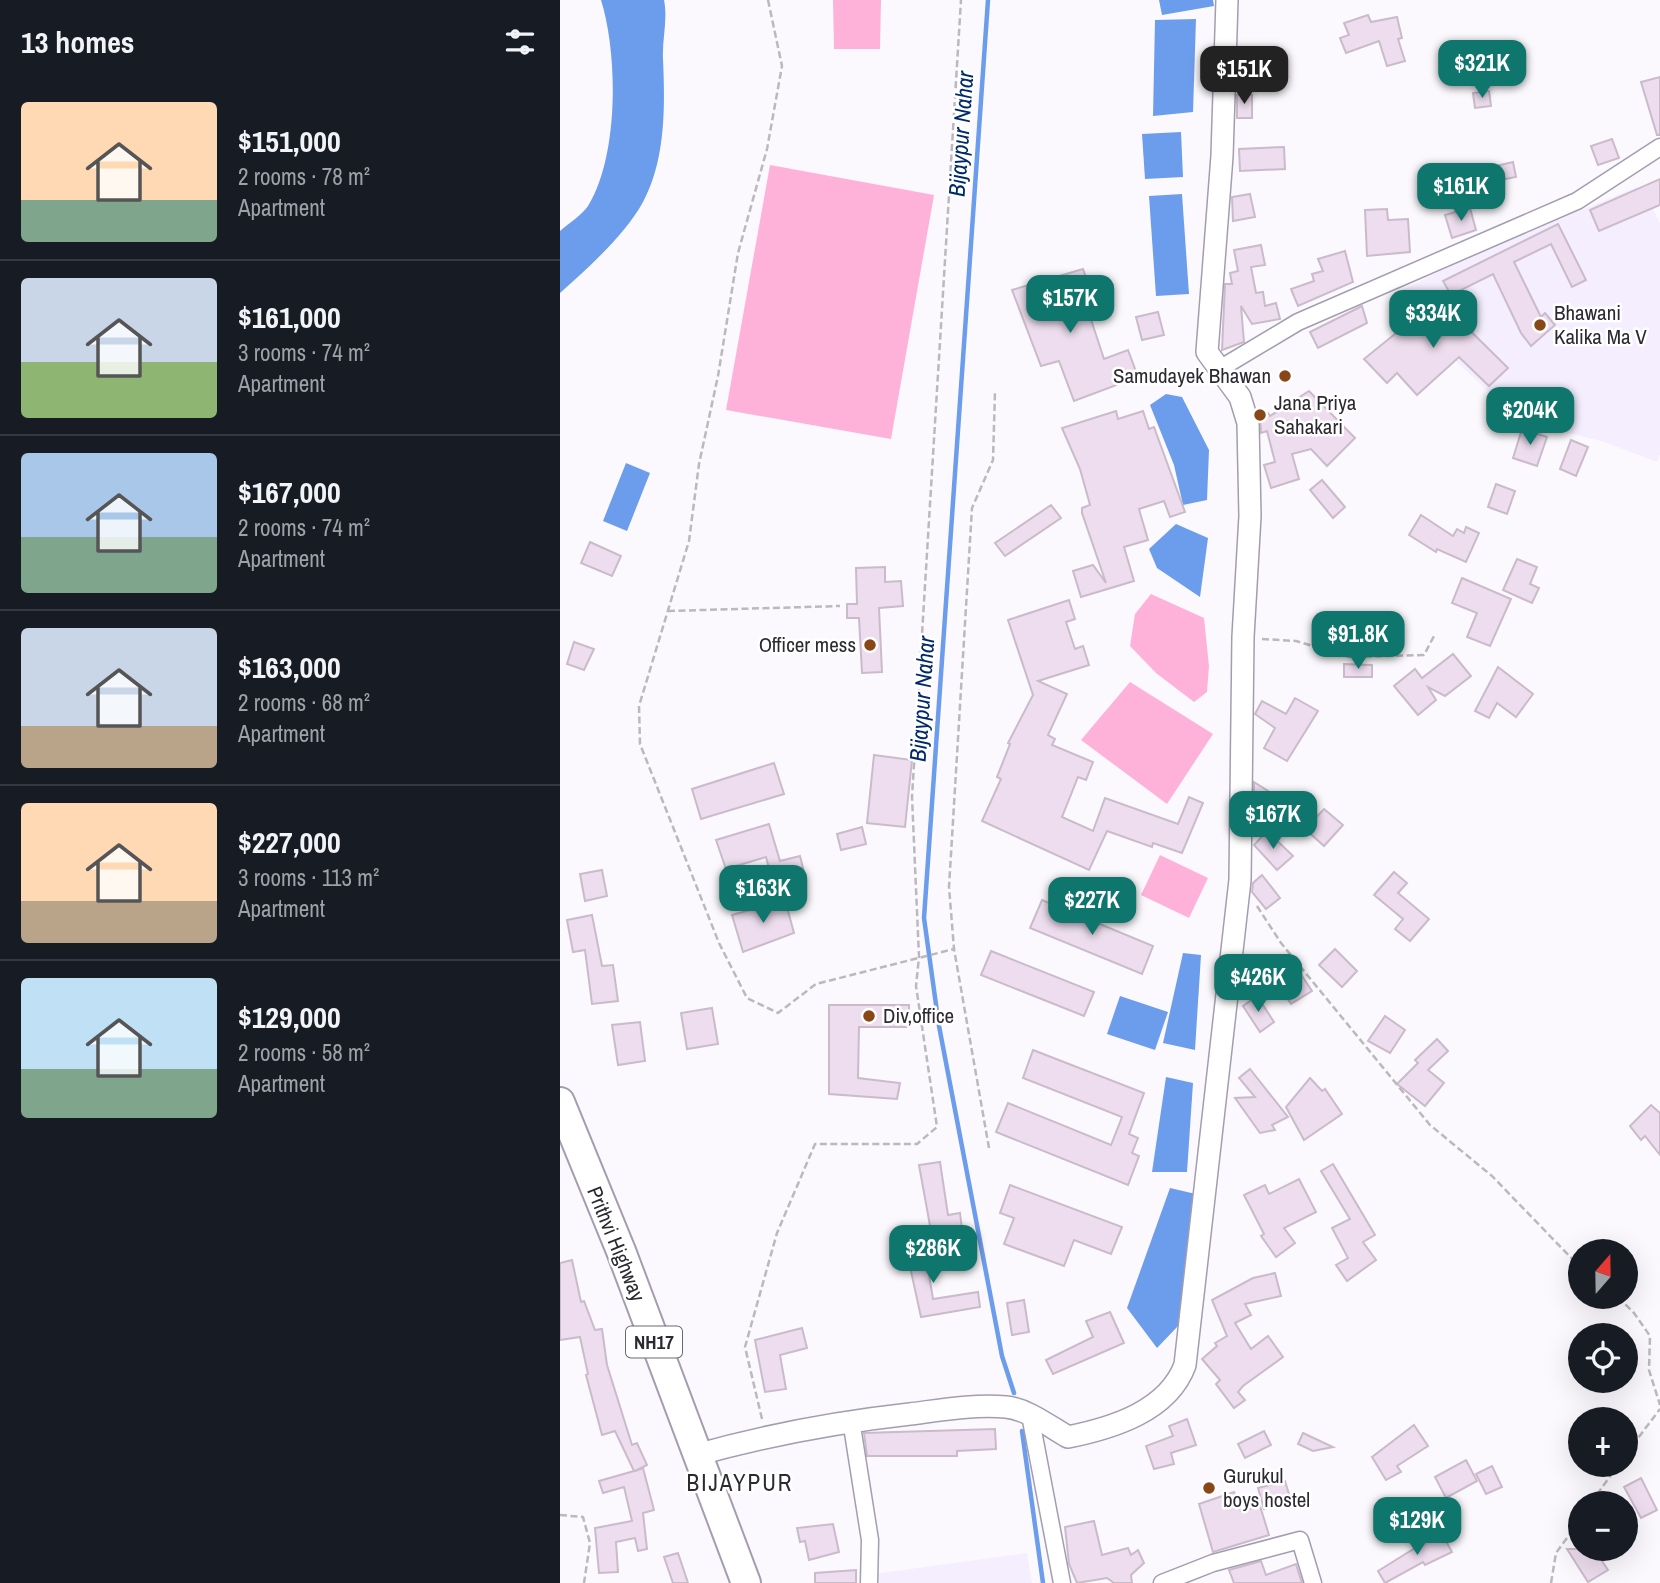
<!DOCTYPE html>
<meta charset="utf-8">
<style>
body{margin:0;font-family:"Archivo Narrow",sans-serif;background:#20242c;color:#f1f3f6;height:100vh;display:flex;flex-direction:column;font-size:26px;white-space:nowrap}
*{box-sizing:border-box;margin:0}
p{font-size:23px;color:#9ea1a6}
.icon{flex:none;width:38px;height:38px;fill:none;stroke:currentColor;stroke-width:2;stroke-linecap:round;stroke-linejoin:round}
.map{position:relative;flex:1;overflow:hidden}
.details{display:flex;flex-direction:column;background:#171b24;width:560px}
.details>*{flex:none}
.needle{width:46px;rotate:20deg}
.tools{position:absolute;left:1008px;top:1239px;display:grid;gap:14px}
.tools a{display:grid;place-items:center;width:70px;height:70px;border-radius:50%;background:#171b24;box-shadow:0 7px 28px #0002;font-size:35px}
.price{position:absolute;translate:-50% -60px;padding:0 16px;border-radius:14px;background:#0f766e;color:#fff;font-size:23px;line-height:46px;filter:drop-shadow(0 2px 4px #0008)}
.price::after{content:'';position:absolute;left:50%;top:42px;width:21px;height:16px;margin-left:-10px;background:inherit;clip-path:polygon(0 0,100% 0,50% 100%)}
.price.active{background:#222;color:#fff}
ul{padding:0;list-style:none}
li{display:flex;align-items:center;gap:21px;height:175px;padding:0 21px}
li+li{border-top:2px solid #363941}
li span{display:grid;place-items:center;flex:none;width:196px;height:140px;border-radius:7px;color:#555}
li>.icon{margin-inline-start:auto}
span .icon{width:84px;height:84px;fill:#fffc;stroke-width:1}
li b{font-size:30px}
h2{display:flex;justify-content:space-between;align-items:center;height:84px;padding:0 21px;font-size:30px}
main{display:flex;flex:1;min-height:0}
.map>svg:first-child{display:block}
.built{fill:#f4eefe}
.green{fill:#feb2da}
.water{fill:#6c9dec}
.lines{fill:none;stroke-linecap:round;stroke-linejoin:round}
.stream{stroke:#6c9dec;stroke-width:4.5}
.building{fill:#edddee;stroke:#cabbcb;stroke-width:2}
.street-casing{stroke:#a49db0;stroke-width:19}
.secondary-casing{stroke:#a49db0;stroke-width:24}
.highway-casing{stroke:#a49db0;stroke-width:32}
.path{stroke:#bbb8be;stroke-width:2.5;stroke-dasharray:7 3.5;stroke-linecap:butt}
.street{stroke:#fff;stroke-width:16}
.secondary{stroke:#fff;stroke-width:21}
.highway{stroke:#fff;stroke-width:28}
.poi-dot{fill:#894717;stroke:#fff;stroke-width:2.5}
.labels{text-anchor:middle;stroke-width:5;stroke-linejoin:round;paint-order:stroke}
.shield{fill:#fff;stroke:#6b696f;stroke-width:2}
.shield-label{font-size:19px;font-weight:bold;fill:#2c2931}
.poi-label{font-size:21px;fill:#2c2931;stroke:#fff;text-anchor:start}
.street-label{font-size:21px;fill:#2c2931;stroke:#fff}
.water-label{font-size:23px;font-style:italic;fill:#00296c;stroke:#fff}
.neighbourhood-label{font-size:23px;letter-spacing:2px;fill:#2c2931;stroke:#fff}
</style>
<main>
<section class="details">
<h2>13 homes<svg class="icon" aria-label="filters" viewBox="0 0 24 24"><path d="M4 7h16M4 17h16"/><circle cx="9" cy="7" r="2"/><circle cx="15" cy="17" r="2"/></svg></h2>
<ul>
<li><span style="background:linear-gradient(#ffd9b3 70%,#7fa58c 0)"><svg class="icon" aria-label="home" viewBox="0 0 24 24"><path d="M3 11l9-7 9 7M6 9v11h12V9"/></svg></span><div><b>$151,000</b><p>2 rooms · 78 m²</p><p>Apartment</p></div></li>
<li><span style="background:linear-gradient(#c9d6e8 60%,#8fb573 0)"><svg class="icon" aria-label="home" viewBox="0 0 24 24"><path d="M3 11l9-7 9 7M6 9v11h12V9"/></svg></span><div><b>$161,000</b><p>3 rooms · 74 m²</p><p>Apartment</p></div></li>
<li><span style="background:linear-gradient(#a9c7e8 60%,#7fa58c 0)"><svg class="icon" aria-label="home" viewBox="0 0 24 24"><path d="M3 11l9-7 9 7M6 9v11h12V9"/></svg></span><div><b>$167,000</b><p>2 rooms · 74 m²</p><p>Apartment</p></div></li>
<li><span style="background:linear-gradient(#c9d6e8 70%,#b9a48a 0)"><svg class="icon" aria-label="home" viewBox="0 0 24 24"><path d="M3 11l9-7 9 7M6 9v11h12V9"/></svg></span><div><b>$163,000</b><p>2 rooms · 68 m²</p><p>Apartment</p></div></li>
<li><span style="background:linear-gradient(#ffd9b3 70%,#b9a48a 0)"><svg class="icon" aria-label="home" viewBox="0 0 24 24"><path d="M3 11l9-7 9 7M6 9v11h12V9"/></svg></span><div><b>$227,000</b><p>3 rooms · 113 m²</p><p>Apartment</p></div></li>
<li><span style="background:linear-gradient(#bfe0f5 65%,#7fa58c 0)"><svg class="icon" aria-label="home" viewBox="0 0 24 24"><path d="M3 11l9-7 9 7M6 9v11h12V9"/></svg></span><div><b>$129,000</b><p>2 rooms · 58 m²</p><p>Apartment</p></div></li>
</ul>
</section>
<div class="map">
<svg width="1100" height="1583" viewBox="0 0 1100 1583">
<rect width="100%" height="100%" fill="#fbf9fd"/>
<!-- built -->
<g class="built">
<path d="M1077 187 1084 191 1100 223V454L1097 462 1042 441 959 421 867 333 835 294 898 262Z"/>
<path d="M467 1553 472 1583H314V1574Z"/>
</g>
<!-- green -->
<g class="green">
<path d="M273 0H321L320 49H274Z"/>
<path d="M210 165 374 195 331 439 166 410Z"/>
<path d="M591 594 644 618 649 666 647 692 634 702 596 673 570 646 575 614Z"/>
<path d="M570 682 653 734 607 804 521 740Z"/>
<path d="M600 855 648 878 629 918 581 895Z"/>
</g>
<!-- water -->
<g class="water">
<path d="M41 0H104C108 20 102 39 103 59 105 105 106 159 83 202 65 235 28 268 0 293V231C9 223 22 215 28 206 59 156 58 54 41 0Z"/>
<path d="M599 0H653L654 6 602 15Z"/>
<path d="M636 19 633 112 593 116 595 20Z"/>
<path d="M621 132 623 177 585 179 582 134Z"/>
<path d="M622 194 629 294 596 296 589 196Z"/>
<path d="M606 394 622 397 649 450 647 500 623 505 614 465 590 405Z"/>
<path d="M66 463 90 473 67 531 43 521Z"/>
<path d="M616 524 648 538 640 597 597 568 589 549Z"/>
<path d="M623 953 641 955 635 1050 603 1043Z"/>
<path d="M560 996 608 1012 595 1050 547 1034Z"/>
<path d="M606 1077 633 1083 627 1172H592Z"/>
<path d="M610 1188 640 1195 619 1325 597 1348 567 1308Z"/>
</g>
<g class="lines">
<!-- stream -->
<g class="stream">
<path d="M428 0 364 918 379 1026 442 1356 454 1393"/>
<path d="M462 1431 483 1583"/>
</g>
</g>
<!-- building -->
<g class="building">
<path d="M808 15 811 22 837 17 842 38 838 39 845 61 827 66 819 41 786 53 780 38 789 35 784 23Z"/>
<path d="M1100 77V135H1097L1081 82Z"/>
<path d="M929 91 931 106 915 108 913 93Z"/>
<rect x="677" y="95" width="15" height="23"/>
<path d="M1052 139 1059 158 1038 165 1031 146Z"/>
<path d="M724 147 725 169 680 171 679 149Z"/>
<path d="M953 162 956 177 935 181 932 167Z"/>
<path d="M923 174 928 198 912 201 908 177Z"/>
<path d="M1100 179V205L1039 231 1030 210Z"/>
<path d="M690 194 695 217 673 221 672 197Z"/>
<path d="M910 208 916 230 892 238 885 215Z"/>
<path d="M827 209 828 220 848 219 850 252 807 256 805 210Z"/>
<path d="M998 224 1026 280 1012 287 991 244 954 262 981 317 985 313 995 325 971 346 961 333 933 274 891 295 883 281Z"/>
<path d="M701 245 705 265 691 267 696 293 703 292 705 306 716 303 720 319 692 324 681 306 684 342 662 350 665 284H672L670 273 678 271 674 250Z"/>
<path d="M785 251 793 282 738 306 731 289 754 281 752 274 763 271 758 259Z"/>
<path d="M523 269 528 283 520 286 544 359 568 350 578 377 514 401 499 361 481 366 452 290Z"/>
<path d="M878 299 948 368 929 386 899 357 857 395 837 373 827 383 804 359Z"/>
<path d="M802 306 807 323 758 348 750 332Z"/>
<path d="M598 312 604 335 582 340 576 317Z"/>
<path d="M749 391 795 438 767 466 751 449 732 454 739 479 711 488 704 465 715 462 707 431 701 433 700 417 708 413 710 416Z"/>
<path d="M556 411 558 419 583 411 589 429 594 427 625 512 610 517 604 501 579 509 588 540 564 547 574 581 521 597 513 571 533 565 546 583 522 513V508L530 505 520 469 502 428Z"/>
<path d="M962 429 987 437 977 466 953 458Z"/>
<path d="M1011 440 1028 447 1016 476 1000 469Z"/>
<path d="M762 480 785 507 773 518 750 490Z"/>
<path d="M936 484 955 491 947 514 928 507Z"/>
<path d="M491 505 501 518 445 556 435 543Z"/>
<path d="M861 515 893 536 897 529 904 533 906 527 919 533 906 562 877 549 876 552 849 535Z"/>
<path d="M30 542 61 556 52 576 21 563Z"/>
<path d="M957 559 977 567 970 584 979 588 972 603 943 590Z"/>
<path d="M325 567V582L341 581 343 606 319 608 322 672 302 673 299 618H287V604H297L296 568Z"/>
<path d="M902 578 951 599 930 646 907 637 917 613 892 603Z"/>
<path d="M509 600 515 619 506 622 515 649 523 646 529 665 478 681 507 694 488 735 495 739 492 745 533 762 526 780 518 777 502 817 533 831 545 798 618 824 629 797 643 803 622 853 593 843 592 847 547 831 529 870 422 821 441 779 437 777 450 744 448 743 473 695 448 620Z"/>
<path d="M14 642 34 649 24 670 7 664Z"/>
<path d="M893 654 911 676 885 696 868 687 876 700 858 715 834 686 855 669 862 678Z"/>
<path d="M784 664 812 665V677H784Z"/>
<path d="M938 667 973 694 956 717 937 703 929 718 915 711Z"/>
<path d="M735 698 758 711 727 761 704 748 715 728 695 714 702 701 726 714Z"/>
<path d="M314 755 352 760 345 827 307 823Z"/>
<path d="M214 763 224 794 141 819 132 789Z"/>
<path d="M694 782 730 805 721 818 694 801Z"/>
<path d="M764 809 783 825 764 846 745 829Z"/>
<path d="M209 824 220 861 240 856 244 872 212 880 206 857 166 869 156 840Z"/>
<path d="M302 827 306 844 281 850 277 834Z"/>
<path d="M707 831 733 856 717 870 694 845Z"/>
<path d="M42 870 47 896 25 901 20 874Z"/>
<path d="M834 872 847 883 838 893 869 919 850 941 835 929 843 919 814 895Z"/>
<path d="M702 875 720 898 706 909 692 892 693 883Z"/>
<path d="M225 900 234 933 183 952 172 915Z"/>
<path d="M482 900 593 946 582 974 470 928Z"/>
<path d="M32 915 42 966 53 965 58 1001 32 1004 25 950 13 952 7 920Z"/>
<path d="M775 949 797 971 782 987 759 965Z"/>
<path d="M431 951 534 992 524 1016 421 975Z"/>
<path d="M740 973 752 991 731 1004 720 987Z"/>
<path d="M697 996 714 1022 700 1032 683 1006Z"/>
<path d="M269 1005H349V1027H299L298 1078 340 1083 337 1099 269 1094Z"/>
<path d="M152 1008 158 1044 127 1049 121 1013Z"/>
<path d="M825 1016 845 1030 830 1053 808 1041Z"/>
<path d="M80 1022 85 1061 58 1065 52 1025Z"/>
<path d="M877 1039 888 1051 868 1070 884 1083 865 1106 837 1084 858 1063 855 1060Z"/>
<path d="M473 1050 584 1093 569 1134 578 1138 572 1153 579 1156 568 1185 436 1132 448 1103 551 1145 562 1117 463 1078Z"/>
<path d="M690 1069 728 1117 712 1125 715 1130 700 1133 675 1098 695 1097 679 1078Z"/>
<path d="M750 1078 762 1091 765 1089 782 1114 744 1140 726 1107Z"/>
<path d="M1091 1105 1100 1113V1155L1085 1136 1081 1140 1070 1126Z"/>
<path d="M380 1162 388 1215 400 1213 404 1246 374 1248 359 1165Z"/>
<path d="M773 1164 815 1235 803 1242 816 1260 787 1281 776 1265 788 1258 772 1228 790 1219 761 1171Z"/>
<path d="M739 1179 756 1212 724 1228 735 1243 716 1257 701 1236 704 1234 684 1195 705 1185 709 1194Z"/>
<path d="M450 1185 562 1227 551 1254 514 1240 504 1266 444 1244 454 1218 440 1213Z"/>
<path d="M370 1241 372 1262 367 1263 373 1299 418 1292 420 1307 361 1317 345 1244Z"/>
<path d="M12 1260 21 1302 24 1301 35 1330 42 1329 47 1365 72 1445 77 1443 87 1465 75 1471 83 1468 94 1510 83 1513 87 1549 78 1551 75 1538 56 1542 58 1572 39 1573 35 1528 72 1521 64 1487 43 1493 39 1481 74 1471 55 1431 42 1435 26 1375 28 1374 20 1337 0 1340V1263Z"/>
<path d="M715 1273 721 1296 685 1304 691 1315 675 1323 691 1349 708 1336 723 1357 683 1386 678 1392 685 1400 674 1408 656 1384 660 1380 642 1359 657 1346 655 1343 667 1336 652 1300 693 1278Z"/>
<path d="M464 1300 469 1332 452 1335 447 1303Z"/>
<path d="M550 1312 564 1343 493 1374 486 1360 533 1337 526 1321Z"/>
<path d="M242 1328 247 1348 220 1355 226 1389 205 1392 195 1340Z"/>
<path d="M627 1419 636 1445 611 1453 614 1464 594 1469 586 1446 613 1436 609 1426Z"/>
<path d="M854 1425 868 1446 837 1466 841 1472 826 1480 812 1457Z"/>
<path d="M435 1429 436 1449 397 1451V1456H307L304 1433Z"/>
<path d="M704 1431 711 1445 685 1458 678 1444Z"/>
<path d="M743 1433 773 1447 753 1451 738 1444Z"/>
<path d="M906 1460 917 1481 886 1498 875 1477Z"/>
<path d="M932 1466 942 1487 926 1494 916 1474Z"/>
<path d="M1081 1478 1097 1510 1081 1518 1064 1487Z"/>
<path d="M725 1481 731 1501 704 1509 698 1488Z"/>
<path d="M674 1492 681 1511 700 1506 709 1535 653 1552 639 1504Z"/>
<path d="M534 1521 542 1555 568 1548 571 1555 578 1550 584 1563 571 1575 572 1583H554L547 1578 517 1583 509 1564 505 1527Z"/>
<path d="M273 1524 279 1552 249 1560 245 1541 240 1542 237 1528Z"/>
<path d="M881 1532 892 1552 865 1565 863 1562 825 1583 818 1571Z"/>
<path d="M1007 1549H1064L1042 1561 1048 1570 1028 1582Z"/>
<path d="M118 1553 128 1583H113L104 1557Z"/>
<path d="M701 1561 706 1575 736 1564 742 1583H674L669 1570Z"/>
<path d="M296 1570V1583H255V1573Z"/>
</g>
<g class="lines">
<!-- street casing -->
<g class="street-casing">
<g id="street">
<path d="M661 368 738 322 1017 201 1100 147"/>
<path d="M470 1415 502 1583"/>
<path d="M291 1420 310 1540 309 1583"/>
<path d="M602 1583 653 1563 740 1540 753 1583"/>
</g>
</g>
<!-- secondary casing -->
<g class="secondary-casing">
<path id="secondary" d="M136 1455C207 1435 278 1422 350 1414 381 1410 415 1404 446 1407 467 1409 489 1426 508 1437 553 1428 608 1411 625 1365L680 880 683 637 690 516 688 423 680 397 647 352 662 156 667 0"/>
</g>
<!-- highway casing -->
<g class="highway-casing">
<path id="highway" d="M0 1102 61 1251 186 1583"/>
</g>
<!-- path -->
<g class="path">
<path d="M208 0 222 66 207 149 178 253 158 376 139 464 129 541 79 706 80 744 159 943 187 998 218 1013 256 984 394 949"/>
<path d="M108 611 280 606"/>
<path d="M702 639 736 641 790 657 864 655 874 636"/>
<path d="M697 906 721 943 870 1125 932 1176 1020 1267"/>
<path d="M429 1148 394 949 389 887 412 508 433 460 435 391"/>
<path d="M1058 1297 1074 1313 1090 1336 1089 1370 1100 1405"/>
<path d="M202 1419 185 1347 217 1233 255 1144H357L377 1127 356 986 359 957 352 797 401 0"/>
<path d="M1066 1454 1100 1409"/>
<path d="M1031 1503 1058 1465"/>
<path d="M0 1515 23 1517 30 1543 24 1583"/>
<path d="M991 1583 996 1553 1020 1520"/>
</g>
<!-- street -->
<use href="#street" class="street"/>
<!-- secondary -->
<use href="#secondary" class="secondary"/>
<!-- highway -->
<use href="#highway" class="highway"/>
</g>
<!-- markers -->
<g class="poi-dot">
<circle cx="980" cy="325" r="7"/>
<circle cx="725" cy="376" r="7"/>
<circle cx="700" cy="415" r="7"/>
<circle cx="310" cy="645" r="7"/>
<circle cx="309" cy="1016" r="7"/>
<circle cx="649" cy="1488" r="7"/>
</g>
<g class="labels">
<!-- shield labels -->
<rect class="shield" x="66" y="1326.5" width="56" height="31" rx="5"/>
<g class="shield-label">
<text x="94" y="1349">NH17</text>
</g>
<!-- poi labels -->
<g class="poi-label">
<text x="994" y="320">Bhawani<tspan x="994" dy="24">Kalika Ma V</tspan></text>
<text x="711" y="383" text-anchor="end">Samudayek Bhawan</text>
<text x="714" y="410">Jana Priya<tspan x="714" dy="24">Sahakari</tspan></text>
<text x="296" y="652" text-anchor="end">Officer mess</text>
<text x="323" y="1023">Div,office</text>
<text x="663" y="1483">Gurukul<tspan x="663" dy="24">boys hostel</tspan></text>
</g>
<!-- street labels -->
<g class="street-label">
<text transform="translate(56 1244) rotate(68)" y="7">Prithvi Highway</text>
</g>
<!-- water labels -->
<g class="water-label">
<text transform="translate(401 134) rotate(-86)" y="8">Bijaypur Nahar</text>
<text transform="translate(362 699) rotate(-86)" y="8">Bijaypur Nahar</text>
</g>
<!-- neighbourhood labels -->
<g class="neighbourhood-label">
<text x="180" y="1491">BIJAYPUR</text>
</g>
</g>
</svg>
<div class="tools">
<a><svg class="needle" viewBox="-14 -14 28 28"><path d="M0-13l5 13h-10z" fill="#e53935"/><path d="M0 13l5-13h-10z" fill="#9ea1a6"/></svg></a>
<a><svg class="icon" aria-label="locate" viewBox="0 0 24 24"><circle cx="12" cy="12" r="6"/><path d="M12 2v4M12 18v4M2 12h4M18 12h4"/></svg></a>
<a>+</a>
<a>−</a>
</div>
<b class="price" style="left:922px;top:100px">$321K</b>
<b class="price active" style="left:684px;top:106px">$151K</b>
<b class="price" style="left:901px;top:223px">$161K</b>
<b class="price" style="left:510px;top:335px">$157K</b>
<b class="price" style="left:873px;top:350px">$334K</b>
<b class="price" style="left:970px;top:447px">$204K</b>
<b class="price" style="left:798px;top:671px">$91.8K</b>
<b class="price" style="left:713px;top:851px">$167K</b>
<b class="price" style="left:203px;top:925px">$163K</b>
<b class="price" style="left:532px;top:937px">$227K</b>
<b class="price" style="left:698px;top:1014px">$426K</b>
<b class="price" style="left:373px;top:1285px">$286K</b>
<b class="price" style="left:857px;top:1557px">$129K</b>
</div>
</main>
